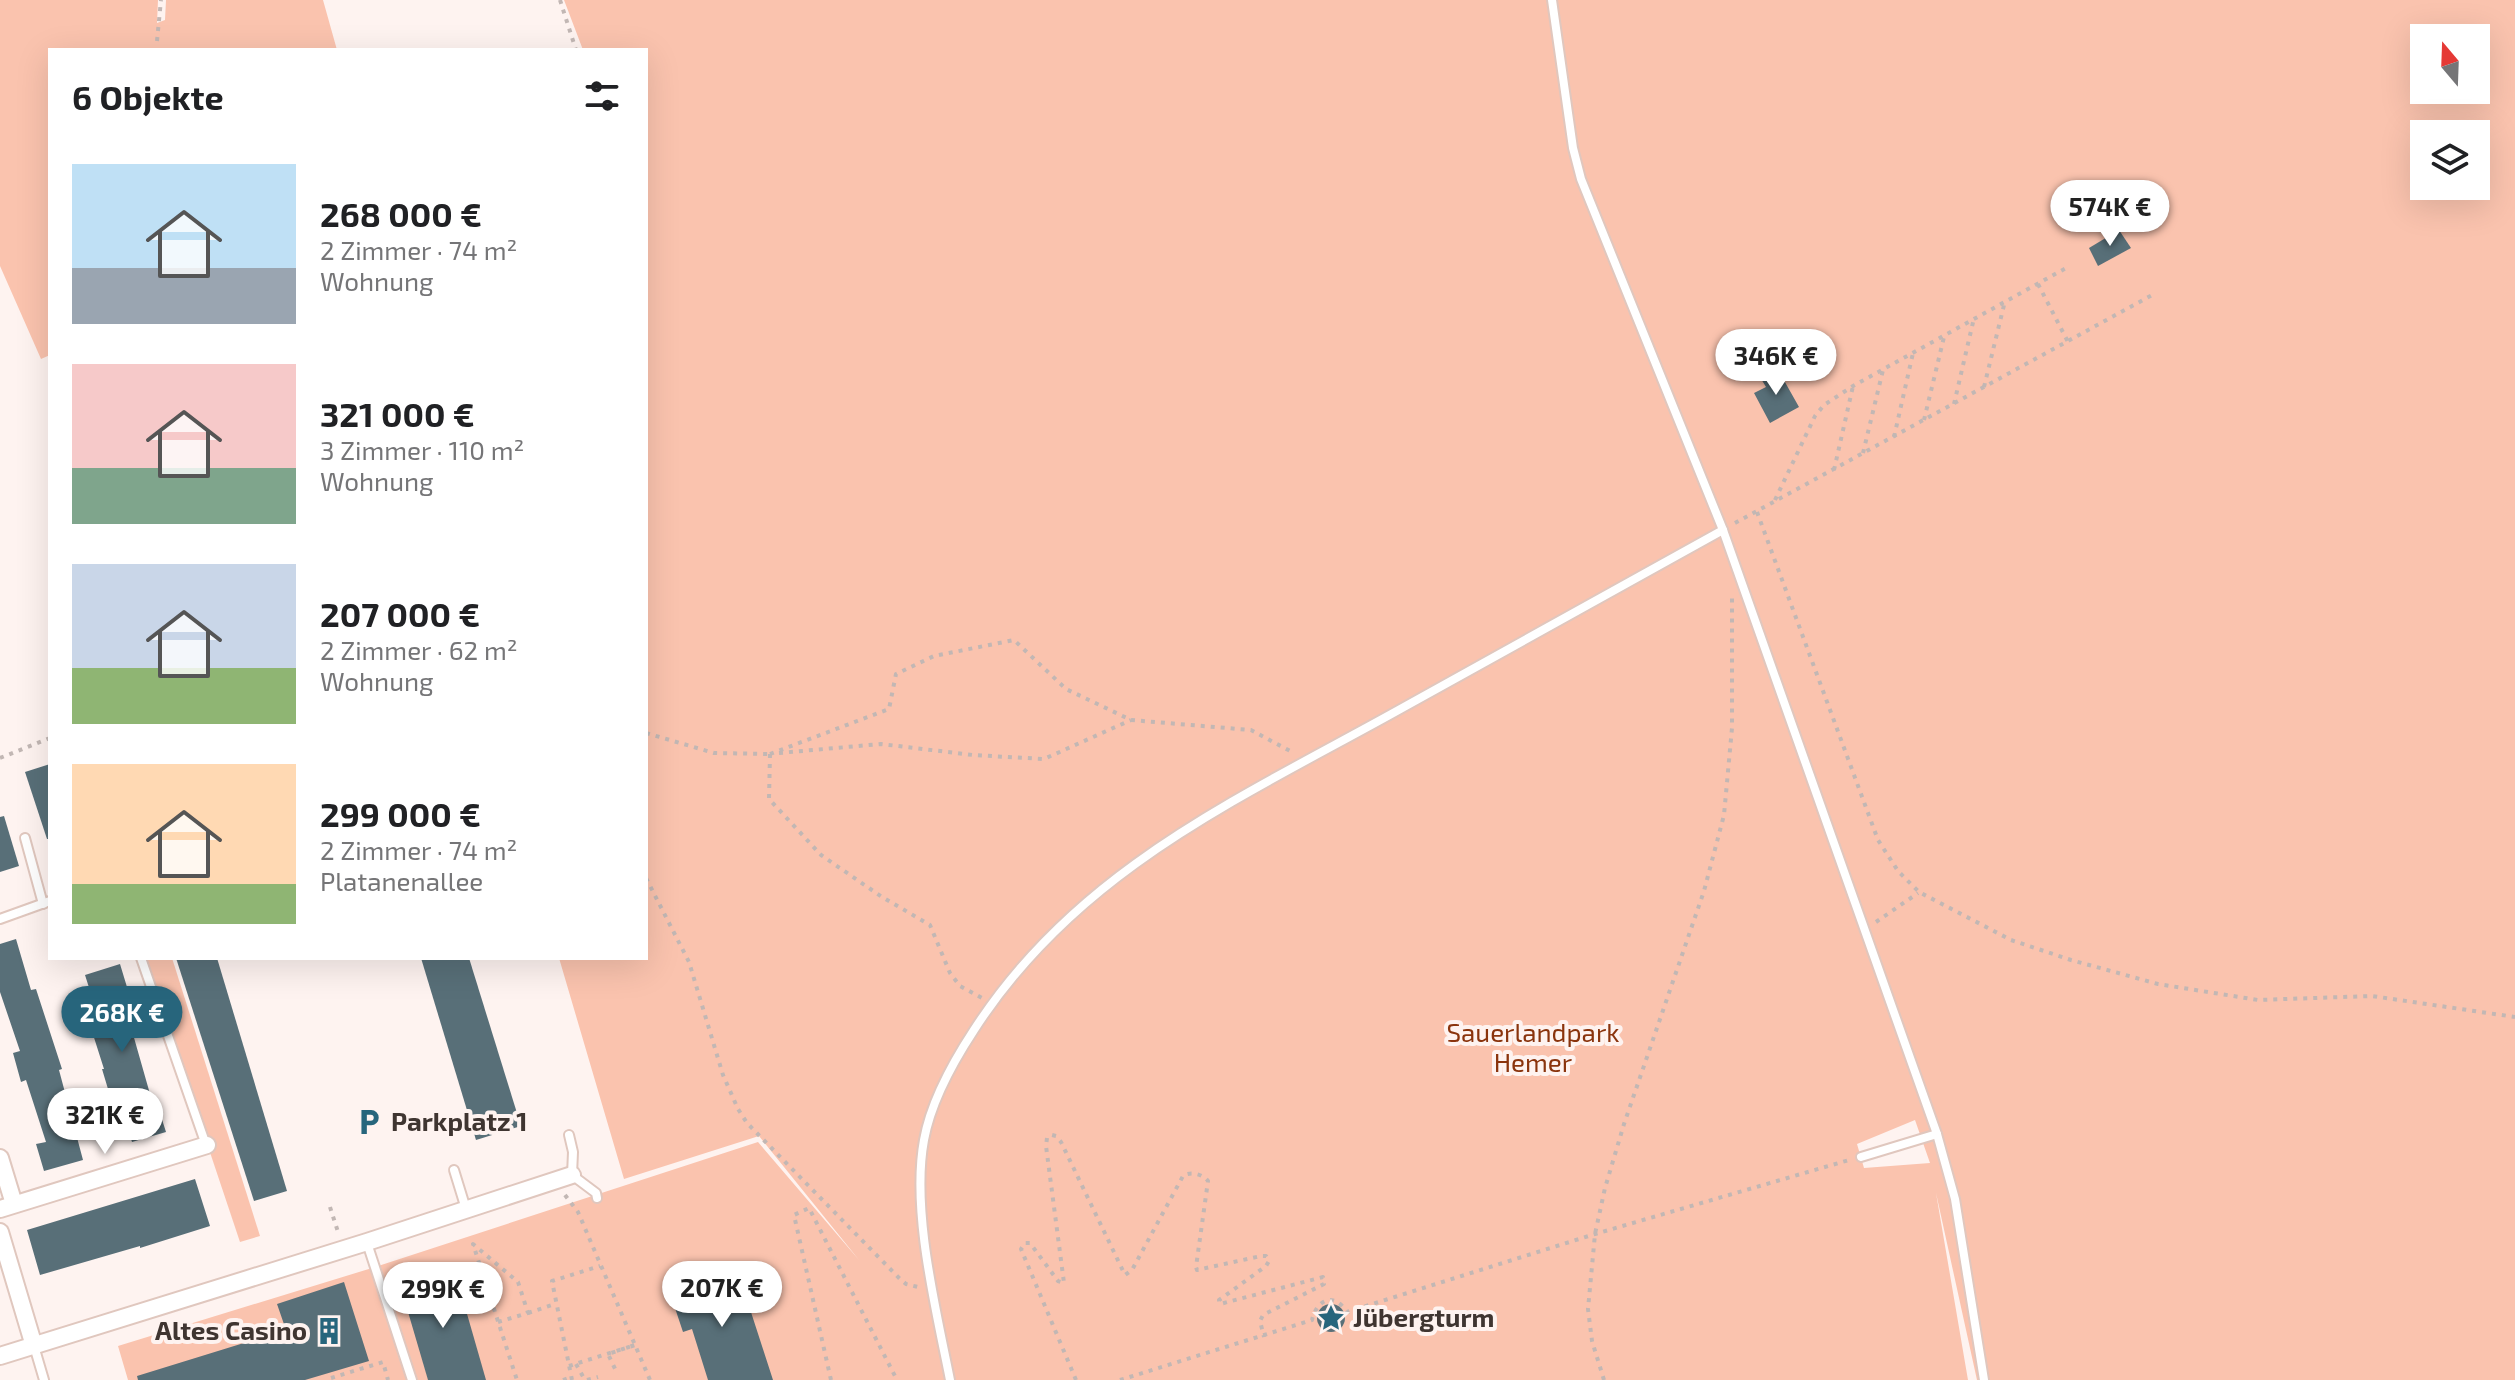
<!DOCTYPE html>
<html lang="de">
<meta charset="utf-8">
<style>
body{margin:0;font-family:"Exo 2",sans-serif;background:#f6f6f6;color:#202124;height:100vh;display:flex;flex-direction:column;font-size:30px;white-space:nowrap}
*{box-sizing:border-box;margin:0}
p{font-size:26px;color:#757577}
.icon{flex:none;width:44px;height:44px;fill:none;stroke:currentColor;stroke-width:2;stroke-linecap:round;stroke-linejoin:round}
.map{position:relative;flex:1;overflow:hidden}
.details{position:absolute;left:48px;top:48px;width:600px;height:912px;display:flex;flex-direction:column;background:#fff;border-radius:0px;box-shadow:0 8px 32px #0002}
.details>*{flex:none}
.needle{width:52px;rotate:341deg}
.tools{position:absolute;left:2410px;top:24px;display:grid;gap:16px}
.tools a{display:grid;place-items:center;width:80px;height:80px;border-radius:0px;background:#fff;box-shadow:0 8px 32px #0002;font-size:40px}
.price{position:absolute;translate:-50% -68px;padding:0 18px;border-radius:28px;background:#fff;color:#222;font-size:26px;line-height:52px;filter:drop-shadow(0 2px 4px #0008)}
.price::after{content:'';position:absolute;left:50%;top:48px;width:24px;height:18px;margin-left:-12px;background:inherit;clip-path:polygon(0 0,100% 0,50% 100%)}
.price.active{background:#27657c;color:#fff}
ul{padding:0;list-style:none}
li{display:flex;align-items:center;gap:24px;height:200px;padding:0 24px}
li span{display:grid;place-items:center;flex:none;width:224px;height:160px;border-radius:0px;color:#555}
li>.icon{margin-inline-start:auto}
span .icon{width:96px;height:96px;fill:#fffc;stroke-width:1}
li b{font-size:34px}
h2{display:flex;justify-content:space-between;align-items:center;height:96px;padding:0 24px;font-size:34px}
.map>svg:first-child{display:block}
.green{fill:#fac3ae;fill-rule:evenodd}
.building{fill:#586f78}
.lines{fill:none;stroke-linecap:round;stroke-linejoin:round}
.service-casing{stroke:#e0c7be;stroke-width:12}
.minor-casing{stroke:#e0c7be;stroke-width:20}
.path{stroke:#c2b7b4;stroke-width:4;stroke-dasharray:4 6;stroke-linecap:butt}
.service{stroke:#fff;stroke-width:8}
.minor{stroke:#fff;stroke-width:16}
.labels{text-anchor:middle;stroke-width:8;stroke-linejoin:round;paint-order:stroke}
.park-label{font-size:26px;fill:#8a340d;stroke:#fef3f0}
.poi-label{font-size:26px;font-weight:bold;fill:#3f3531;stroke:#fef3f0;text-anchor:start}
</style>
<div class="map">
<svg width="2515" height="1380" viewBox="0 0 2515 1380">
<rect width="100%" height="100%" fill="#fef3f0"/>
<!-- green -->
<g class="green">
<path d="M0 0H158L157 23 165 20 166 0H323L337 50H50V355L41 359 0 266Z"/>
<path d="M564 0H2515V1380H1977L1936 1193 1968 1380H128L118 1346 372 1268 758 1142 859 1260 759 1136 624 1179 559 958H646V50H583ZM2424 38H2476V90H2424ZM2424 134H2476V186H2424ZM1915 1120 1930 1163 1864 1168 1857 1144Z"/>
<path d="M145 958H172L260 1236 240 1242Z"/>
</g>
<!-- building -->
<g class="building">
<path d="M2119 230 2131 248 2098 266 2089 248Z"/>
<path d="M1777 368 1799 407 1770 423 1754 393 1766 387 1760 377Z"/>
<path d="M50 764V839H47L25 772Z"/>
<path d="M4 816 19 866 0 872V817Z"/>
<path d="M16 939 31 990 36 989 62 1069 59 1070 83 1160 44 1171 36 1144 46 1142 26 1080 21 1082 13 1053 20 1051 0 992V944Z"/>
<path d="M176 958H217L287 1191 254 1201Z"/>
<path d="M421 958H469L521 1126 476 1140Z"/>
<path d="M120 964 130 997 123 999 154 1108 158 1107 166 1132 132 1142 118 1097 111 1099 102 1069H104L90 1025 100 1022 85 975Z"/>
<path d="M195 1179 210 1226 140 1248V1246L40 1275 27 1230Z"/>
<path d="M455 1272 486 1380H428L401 1288Z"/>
<path d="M739 1275 773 1380H708L692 1329 683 1332 669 1290 707 1277 709 1284Z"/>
<path d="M344 1282 369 1361 305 1380H138L137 1376 286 1330 277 1304Z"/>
<circle cx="1331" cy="1318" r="14"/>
</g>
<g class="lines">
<!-- service casing -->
<g class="service-casing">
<g id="service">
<path d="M1552 0 1573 148 1581 179 1723 530 1937 1134 1955 1199 1984 1380"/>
<path d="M25 838 43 904"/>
<path d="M0 919 50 901"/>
<path d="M141 958 206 1145"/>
<path d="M569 1135 573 1152 572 1175 596 1193 597 1198"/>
<path d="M1861 1157 1937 1134"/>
<path d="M454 1170 466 1209"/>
<path d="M367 1243 412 1380"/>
<path d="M34 1346 44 1380"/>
<path d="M950 1380C936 1309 911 1210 924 1140 931 1101 953 1062 974 1030 1078 868 1243 797 1404 707 1510 648 1616 589 1723 530"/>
</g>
</g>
<!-- minor casing -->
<g class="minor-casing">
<g id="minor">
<path d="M0 1158 14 1204"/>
<path d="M0 1209 207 1145"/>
<path d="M0 1232 34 1346"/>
<path d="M0 1356 367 1242 572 1175"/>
</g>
</g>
<!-- path -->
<g class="path">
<path d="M560 0 576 50"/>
<path d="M157 41 161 0"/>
<path d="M2038 284 2068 342"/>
<path d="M1984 387 2005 301"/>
<path d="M1954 404 1974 318"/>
<path d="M1924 420 1944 337"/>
<path d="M1894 437 1913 353"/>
<path d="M1863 453 1883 370"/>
<path d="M1834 470 1853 386"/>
<path d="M1775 500 1815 416 1824 405 1853 386 2066 268"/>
<path d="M1757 512 1878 840 1898 871 1919 892 2011 940 2071 960 2158 984 2258 1000 2372 996 2515 1017"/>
<path d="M1735 523 2154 294"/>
<path d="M646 733 714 753 770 754"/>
<path d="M779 753 881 744 973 755 1044 759 1131 720"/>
<path d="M770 754 889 709 896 674 934 656 1014 640 1066 689 1131 720 1251 730 1292 752"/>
<path d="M770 754 769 799 821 855 882 897 930 925 950 973 960 986 982 998"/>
<path d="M0 758 50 738"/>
<path d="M646 878 689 962 723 1075 738 1109 747 1123 900 1279 906 1284 918 1287"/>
<path d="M1876 922 1918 893"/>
<path d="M565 1195 578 1212 650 1380"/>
<path d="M330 1207 339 1235"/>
<path d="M528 1313 555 1304"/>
<path d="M498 1322 528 1313 518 1282 473 1244 517 1380"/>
<path d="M576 1364 585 1380"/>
<path d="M569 1366 635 1345 608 1354 617 1373"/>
<path d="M331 1378 383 1362 388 1380"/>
<path d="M563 1380 571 1377"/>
<path d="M572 1380 552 1281 600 1266"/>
<path d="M587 1380 598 1377"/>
<path d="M831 1380 794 1215 809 1208 897 1380"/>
<path d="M1076 1380 1021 1249 1025 1243H1030L1058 1281 1064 1283 1046 1146 1047 1138 1052 1135 1056 1136 1061 1142 1125 1275 1132 1270 1183 1176C1190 1171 1203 1174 1208 1181L1196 1267 1197 1270 1261 1256H1266L1269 1261 1266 1266 1222 1298 1219 1300 1220 1304 1323 1277 1324 1284 1263 1315 1260 1321 1264 1337"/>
<path d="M1120 1380 1312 1320C1317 1299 1334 1292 1347 1312L1595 1234 1849 1160"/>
<path d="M1604 1380 1592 1341 1588 1309 1595 1234 1605 1188 1624 1124 1704 891 1724 815 1732 728V597"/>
</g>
<!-- service -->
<use href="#service" class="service"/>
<!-- minor -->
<use href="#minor" class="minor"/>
</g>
<!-- icons -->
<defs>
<g id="parking-bare" transform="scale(2.16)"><path d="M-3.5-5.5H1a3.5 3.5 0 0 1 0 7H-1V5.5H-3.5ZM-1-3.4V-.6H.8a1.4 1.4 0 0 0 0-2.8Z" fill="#27657c" stroke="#fef3f0" stroke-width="2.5" paint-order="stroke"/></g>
<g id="sight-bare" transform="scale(2.16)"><path d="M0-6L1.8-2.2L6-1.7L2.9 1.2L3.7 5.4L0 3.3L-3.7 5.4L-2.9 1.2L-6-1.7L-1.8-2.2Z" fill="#27657c" stroke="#fef3f0" stroke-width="2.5" paint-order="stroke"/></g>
<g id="building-bare" transform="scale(2.16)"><path d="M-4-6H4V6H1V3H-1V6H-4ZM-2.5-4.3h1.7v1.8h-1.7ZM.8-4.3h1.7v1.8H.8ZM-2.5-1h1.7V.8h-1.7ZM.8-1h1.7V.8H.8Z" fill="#27657c" stroke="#fef3f0" stroke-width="2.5" paint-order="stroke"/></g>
</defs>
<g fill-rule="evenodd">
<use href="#parking-bare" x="369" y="1122"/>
<use href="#sight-bare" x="1331" y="1318"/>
<use href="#building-bare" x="329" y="1331"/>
</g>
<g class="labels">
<!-- park labels -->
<g class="park-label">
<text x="1533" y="1042">Sauerlandpark<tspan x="1533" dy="30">Hemer</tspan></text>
</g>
<!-- poi labels -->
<g class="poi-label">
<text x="391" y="1131">Parkplatz 1</text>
<text x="1353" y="1327">Jübergturm</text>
<text x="307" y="1340" text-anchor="end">Altes Casino</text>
</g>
</g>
</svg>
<div class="tools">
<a><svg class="needle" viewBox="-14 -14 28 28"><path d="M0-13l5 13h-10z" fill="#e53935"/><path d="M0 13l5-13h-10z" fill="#757577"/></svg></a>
<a><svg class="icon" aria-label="layers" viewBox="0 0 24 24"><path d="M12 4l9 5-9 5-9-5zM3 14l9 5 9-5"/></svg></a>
</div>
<b class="price" style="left:2110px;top:248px">574K €</b>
<b class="price" style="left:1776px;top:397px">346K €</b>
<b class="price active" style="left:122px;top:1054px">268K €</b>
<b class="price" style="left:105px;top:1156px">321K €</b>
<b class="price" style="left:722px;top:1329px">207K €</b>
<b class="price" style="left:443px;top:1330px">299K €</b>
<section class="details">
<h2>6 Objekte<svg class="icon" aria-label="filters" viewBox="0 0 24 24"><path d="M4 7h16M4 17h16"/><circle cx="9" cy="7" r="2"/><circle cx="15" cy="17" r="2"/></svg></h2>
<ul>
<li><span style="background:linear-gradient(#bfe0f5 65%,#9aa5b1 0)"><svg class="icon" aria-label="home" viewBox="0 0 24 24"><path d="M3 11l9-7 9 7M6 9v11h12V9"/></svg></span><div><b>268 000 €</b><p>2 Zimmer · 74 m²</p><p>Wohnung</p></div></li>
<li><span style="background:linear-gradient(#f6c9c9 65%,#7fa58c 0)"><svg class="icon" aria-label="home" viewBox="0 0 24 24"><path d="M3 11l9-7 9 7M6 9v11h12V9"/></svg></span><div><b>321 000 €</b><p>3 Zimmer · 110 m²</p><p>Wohnung</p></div></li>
<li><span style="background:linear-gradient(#c9d6e8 65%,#8fb573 0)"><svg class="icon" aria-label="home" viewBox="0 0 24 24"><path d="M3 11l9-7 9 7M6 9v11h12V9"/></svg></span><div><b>207 000 €</b><p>2 Zimmer · 62 m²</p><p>Wohnung</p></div></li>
<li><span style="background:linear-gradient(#ffd9b3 75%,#8fb573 0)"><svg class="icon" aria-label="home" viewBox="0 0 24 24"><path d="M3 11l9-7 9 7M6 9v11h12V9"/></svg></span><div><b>299 000 €</b><p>2 Zimmer · 74 m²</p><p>Platanenallee</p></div></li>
</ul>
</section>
</div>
